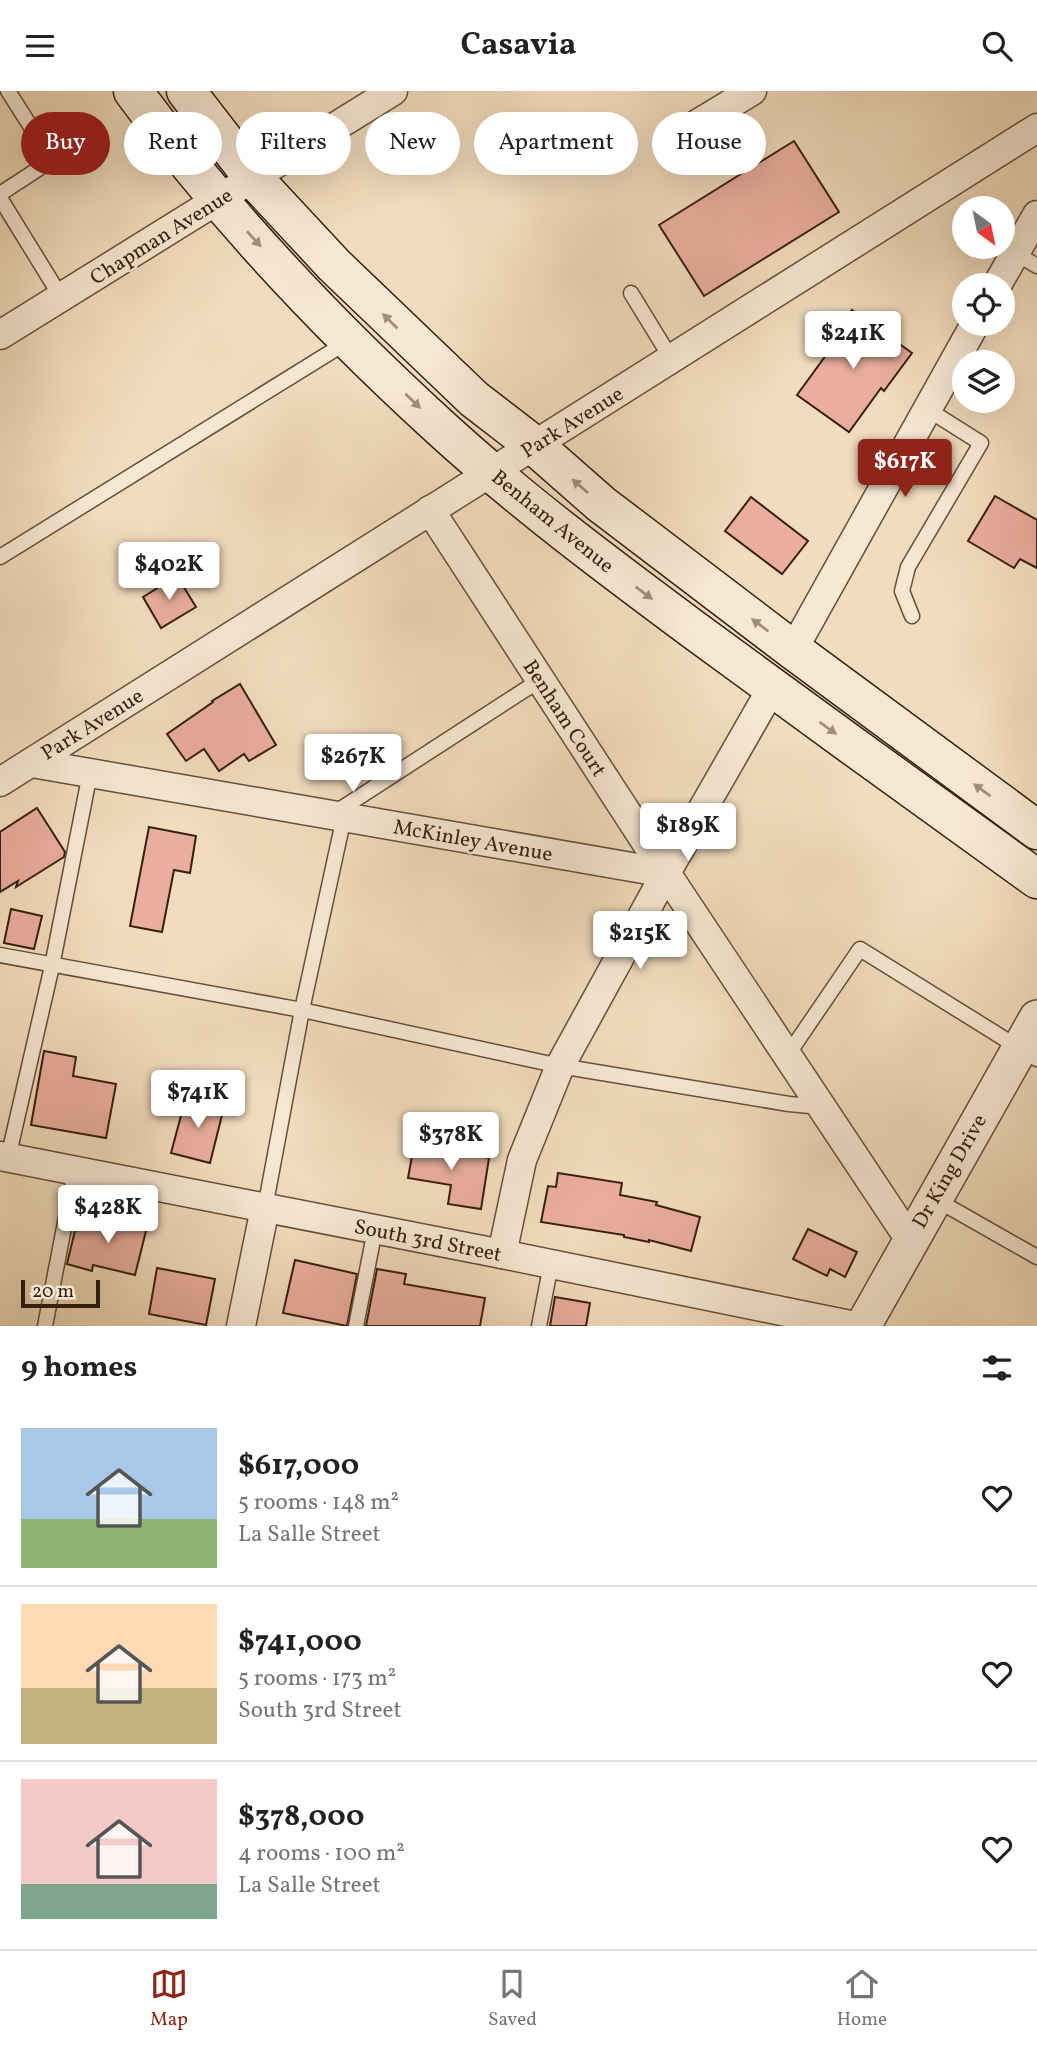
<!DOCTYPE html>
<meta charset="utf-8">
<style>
body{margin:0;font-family:Vollkorn,serif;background:#f2f2f2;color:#222;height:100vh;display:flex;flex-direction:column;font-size:26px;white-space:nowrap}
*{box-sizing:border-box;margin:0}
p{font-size:23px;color:#767676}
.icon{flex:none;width:38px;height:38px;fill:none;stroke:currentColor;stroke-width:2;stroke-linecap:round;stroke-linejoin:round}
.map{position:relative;height:1235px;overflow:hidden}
.sheet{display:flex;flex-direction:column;background:#fff;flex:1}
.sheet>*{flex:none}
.guide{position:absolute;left:21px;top:21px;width:996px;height:63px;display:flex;gap:14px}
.needle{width:46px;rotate:147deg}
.tools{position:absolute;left:952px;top:105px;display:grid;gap:14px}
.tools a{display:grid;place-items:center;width:63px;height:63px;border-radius:50%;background:#fff;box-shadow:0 7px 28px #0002;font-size:35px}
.scale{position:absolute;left:21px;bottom:18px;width:79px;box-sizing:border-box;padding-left:7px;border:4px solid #371f0e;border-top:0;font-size:19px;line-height:24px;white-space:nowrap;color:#371f0e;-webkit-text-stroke:5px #f7e8d4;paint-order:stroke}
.price{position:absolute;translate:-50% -60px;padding:0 16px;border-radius:7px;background:#fff;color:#222;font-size:23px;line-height:46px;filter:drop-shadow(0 2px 4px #0008)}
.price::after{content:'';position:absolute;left:50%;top:42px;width:21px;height:16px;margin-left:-10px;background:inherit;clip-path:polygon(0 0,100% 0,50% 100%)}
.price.current{background:#8f2418;color:#fff}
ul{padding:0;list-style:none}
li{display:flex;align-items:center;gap:21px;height:175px;padding:0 21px}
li+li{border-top:2px solid #e0e0e0}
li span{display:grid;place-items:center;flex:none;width:196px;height:140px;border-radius:0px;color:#555}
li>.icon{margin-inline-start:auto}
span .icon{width:84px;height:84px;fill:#fffc;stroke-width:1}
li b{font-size:30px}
h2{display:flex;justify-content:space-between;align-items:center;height:84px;padding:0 21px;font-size:30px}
.tag{padding:0 24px;border-radius:32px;background:#fff;box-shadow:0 7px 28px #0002;font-size:24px;line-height:63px}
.tag.current{background:#8f2418;color:#fff}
header{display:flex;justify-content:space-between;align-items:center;height:91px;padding:0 21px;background:#fff;font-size:32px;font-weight:700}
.dock{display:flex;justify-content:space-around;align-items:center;height:98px;border-top:2px solid #e0e0e0;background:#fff;font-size:19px;color:#767676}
.dock a{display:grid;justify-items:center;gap:4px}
.dock .current{color:#8f2418}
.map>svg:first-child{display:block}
.building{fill:#eaae9e;stroke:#371f0e;stroke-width:2}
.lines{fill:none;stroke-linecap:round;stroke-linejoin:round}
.service-casing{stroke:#664e3a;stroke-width:17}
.minor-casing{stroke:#664e3a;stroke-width:31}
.tertiary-casing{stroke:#664e3a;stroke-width:38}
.secondary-casing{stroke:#371f0e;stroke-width:41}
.service{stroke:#f7e8d4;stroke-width:14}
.minor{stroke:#f7e8d4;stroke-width:28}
.tertiary{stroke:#f7e8d4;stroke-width:35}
.secondary{stroke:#f7e8d4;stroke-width:38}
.oneway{fill:#a18e7b}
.labels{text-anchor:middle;stroke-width:5;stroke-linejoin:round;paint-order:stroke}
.street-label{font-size:21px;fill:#371f0e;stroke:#f7e8d4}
</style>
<header><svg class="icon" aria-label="menu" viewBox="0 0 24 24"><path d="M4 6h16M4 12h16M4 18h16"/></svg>Casavia<svg class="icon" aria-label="search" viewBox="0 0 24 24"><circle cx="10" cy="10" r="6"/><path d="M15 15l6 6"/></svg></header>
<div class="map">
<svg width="1037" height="1235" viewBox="0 0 1037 1235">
<rect width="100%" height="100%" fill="#f2dcbd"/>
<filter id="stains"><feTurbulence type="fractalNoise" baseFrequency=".00286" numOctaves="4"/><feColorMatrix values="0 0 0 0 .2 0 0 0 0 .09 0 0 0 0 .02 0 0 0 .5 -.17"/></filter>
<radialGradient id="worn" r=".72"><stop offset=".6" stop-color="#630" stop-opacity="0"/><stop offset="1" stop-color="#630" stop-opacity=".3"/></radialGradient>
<!-- building -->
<g class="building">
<path d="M794 50 839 121 704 205 659 134Z"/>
<path d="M852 219 912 262 884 300 881 297 849 341 797 304 829 260 824 256Z"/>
<path d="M995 405 1037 429V477L1020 468 1014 477 968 450Z"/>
<path d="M751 406 808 450 782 483 725 440Z"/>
<path d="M177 485 196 516 161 537 143 506Z"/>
<path d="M240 593 276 654 249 670 244 663 219 680 204 658 186 670 167 643 213 611 212 610Z"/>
<path d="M37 717 65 761 64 766 16 796 18 790 0 801V741Z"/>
<path d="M149 736 196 745 190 782 174 779 162 841 130 835Z"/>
<path d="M11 818 42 825 34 858 4 852Z"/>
<path d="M44 960 76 966 73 985 116 993 106 1047 31 1034Z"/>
<path d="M186 1006 224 1016 210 1072 171 1062Z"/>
<path d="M415 1049 447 1054 446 1060 489 1067 481 1118 448 1113 451 1094 408 1087Z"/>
<path d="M558 1082 622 1092 620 1104 657 1111 656 1114 700 1126 691 1160 649 1149V1151L624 1146V1144L541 1131 548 1095 556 1096Z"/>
<path d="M119 1125 148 1132 135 1184 93 1174 92 1180 67 1173 78 1127 116 1137Z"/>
<path d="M808 1138 857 1161 845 1186 830 1178 827 1185 793 1168Z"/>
<path d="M295 1169 357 1183 347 1235 283 1222Z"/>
<path d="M157 1177 215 1188 206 1234 149 1223Z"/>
<path d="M377 1178 406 1183 404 1193 485 1207 480 1235H366Z"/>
<path d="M555 1206 590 1212 586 1235H550Z"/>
</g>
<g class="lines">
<!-- service casing -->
<g class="service-casing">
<g id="service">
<path d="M0 103 52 69 8 0"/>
<path d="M0 107 61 206"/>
<path d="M1015 162 1037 175"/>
<path d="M631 202 672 269"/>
<path d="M0 466 347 251"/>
<path d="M912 525 902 500 908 476 981 352 927 318"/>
<path d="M333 723 540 589"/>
<path d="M0 864 302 919 560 975 789 1013 821 1016"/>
<path d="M787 965 860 858 1037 968"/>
<path d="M8 1067 52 875 90 682"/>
<path d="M935 1108 1037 1166"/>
<path d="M265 1117 302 919 344 726"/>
<path d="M45 1235 75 1080"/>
<path d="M356 1235 375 1139"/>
<path d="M539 1235 551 1173"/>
</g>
</g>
<!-- minor casing -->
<g class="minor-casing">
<g id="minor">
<path d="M679 44 752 0"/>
<path d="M997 194 1037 124"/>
<path d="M0 244 393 0"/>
<path d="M430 419 666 782 910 1149"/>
<path d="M793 559 975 233"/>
<path d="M32 672 666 782"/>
<path d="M0 691 1037 37"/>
<path d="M0 1065 502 1163 855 1235"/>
<path d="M502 1163 522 1069 560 975 666 782 772 597"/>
<path d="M241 1235 265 1117"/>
</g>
</g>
<!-- tertiary casing -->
<g class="tertiary-casing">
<path id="tertiary" d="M863 1235 1037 927"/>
</g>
<!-- secondary casing -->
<g class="secondary-casing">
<g id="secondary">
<path d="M133 0C223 124 330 236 443 339 522 411 608 475 694 539 808 623 922 705 1037 788"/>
<path d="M186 0 254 88 334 174 474 308 535 355 601 413 793 559 1037 739"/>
</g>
</g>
<!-- service -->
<use href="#service" class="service"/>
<!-- minor -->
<use href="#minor" class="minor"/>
<!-- tertiary -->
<use href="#tertiary" class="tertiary"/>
<!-- secondary -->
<use href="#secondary" class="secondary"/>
</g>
<!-- one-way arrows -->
<defs><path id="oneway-solid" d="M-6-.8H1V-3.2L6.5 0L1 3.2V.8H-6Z" transform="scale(1.75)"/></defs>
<g class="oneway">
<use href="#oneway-solid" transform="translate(254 148) rotate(48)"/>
<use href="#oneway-solid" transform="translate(390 230) rotate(-135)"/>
<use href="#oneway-solid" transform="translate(413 310) rotate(44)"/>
<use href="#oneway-solid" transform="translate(580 395) rotate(-139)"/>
<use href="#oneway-solid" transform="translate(644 502) rotate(37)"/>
<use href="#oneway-solid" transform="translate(760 534) rotate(-143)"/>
<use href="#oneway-solid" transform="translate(828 637) rotate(36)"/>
<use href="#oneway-solid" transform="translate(982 699) rotate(-144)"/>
</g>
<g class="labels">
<!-- street labels -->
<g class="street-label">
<text transform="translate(161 145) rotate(-32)" y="7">Chapman Avenue</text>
<text transform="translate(572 331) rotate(-32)" y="7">Park Avenue</text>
<text transform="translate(553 430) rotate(39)" y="7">Benham Avenue</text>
<text transform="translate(565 627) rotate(57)" y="7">Benham Court</text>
<text transform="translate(92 633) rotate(-32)" y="7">Park Avenue</text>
<text transform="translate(473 749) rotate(10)" y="7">McKinley Avenue</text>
<text transform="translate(949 1080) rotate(-60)" y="7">Dr King Drive</text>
<text transform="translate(428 1149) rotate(11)" y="7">South 3rd Street</text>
</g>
</g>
<rect width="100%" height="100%" filter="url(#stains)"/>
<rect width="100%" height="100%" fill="url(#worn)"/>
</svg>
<div class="tools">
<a><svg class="needle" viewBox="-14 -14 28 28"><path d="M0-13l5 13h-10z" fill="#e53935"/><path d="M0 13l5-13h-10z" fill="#767676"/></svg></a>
<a><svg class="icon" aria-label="locate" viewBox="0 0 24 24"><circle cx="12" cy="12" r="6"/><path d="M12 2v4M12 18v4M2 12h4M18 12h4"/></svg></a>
<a><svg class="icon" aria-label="layers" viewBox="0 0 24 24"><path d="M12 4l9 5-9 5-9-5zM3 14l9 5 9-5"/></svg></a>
</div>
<div class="scale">20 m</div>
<b class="price" style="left:853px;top:280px">$241K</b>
<b class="price current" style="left:905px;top:408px">$617K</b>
<b class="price" style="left:169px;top:511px">$402K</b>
<b class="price" style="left:353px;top:703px">$267K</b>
<b class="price" style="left:688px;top:772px">$189K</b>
<b class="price" style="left:640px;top:880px">$215K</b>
<b class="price" style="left:198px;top:1039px">$741K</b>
<b class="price" style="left:451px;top:1081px">$378K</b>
<b class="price" style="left:108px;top:1154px">$428K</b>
<div class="guide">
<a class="tag current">Buy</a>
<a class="tag">Rent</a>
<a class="tag">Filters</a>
<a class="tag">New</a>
<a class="tag">Apartment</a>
<a class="tag">House</a>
</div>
</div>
<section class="sheet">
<h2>9 homes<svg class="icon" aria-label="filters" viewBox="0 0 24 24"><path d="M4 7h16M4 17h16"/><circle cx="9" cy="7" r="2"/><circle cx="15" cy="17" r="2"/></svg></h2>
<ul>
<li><span style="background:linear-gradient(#a9c7e8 65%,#8fb573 0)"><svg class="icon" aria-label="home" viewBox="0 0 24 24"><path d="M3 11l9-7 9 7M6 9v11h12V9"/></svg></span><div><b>$617,000</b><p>5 rooms · 148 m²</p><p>La Salle Street</p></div><svg class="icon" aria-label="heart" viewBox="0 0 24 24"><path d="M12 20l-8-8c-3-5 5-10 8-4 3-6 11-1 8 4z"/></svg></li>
<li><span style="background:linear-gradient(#ffd9b3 60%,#c2b280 0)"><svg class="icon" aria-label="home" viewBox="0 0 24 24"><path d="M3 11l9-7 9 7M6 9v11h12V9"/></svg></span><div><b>$741,000</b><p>5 rooms · 173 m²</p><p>South 3rd Street</p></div><svg class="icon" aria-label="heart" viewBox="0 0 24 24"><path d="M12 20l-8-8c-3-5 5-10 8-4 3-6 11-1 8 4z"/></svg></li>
<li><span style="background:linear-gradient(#f6c9c9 75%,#7fa58c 0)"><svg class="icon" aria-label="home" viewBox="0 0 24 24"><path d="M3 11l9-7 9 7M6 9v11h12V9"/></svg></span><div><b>$378,000</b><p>4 rooms · 100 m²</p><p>La Salle Street</p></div><svg class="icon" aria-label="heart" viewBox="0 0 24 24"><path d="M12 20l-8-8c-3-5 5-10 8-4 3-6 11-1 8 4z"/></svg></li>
</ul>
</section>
<nav class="dock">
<a class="current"><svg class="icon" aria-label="map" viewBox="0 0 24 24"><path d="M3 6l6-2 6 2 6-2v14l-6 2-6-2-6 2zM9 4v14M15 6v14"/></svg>Map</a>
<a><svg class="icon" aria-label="saved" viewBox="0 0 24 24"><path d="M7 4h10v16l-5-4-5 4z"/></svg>Saved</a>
<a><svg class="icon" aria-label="home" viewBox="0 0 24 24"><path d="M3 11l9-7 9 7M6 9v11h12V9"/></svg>Home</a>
</nav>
